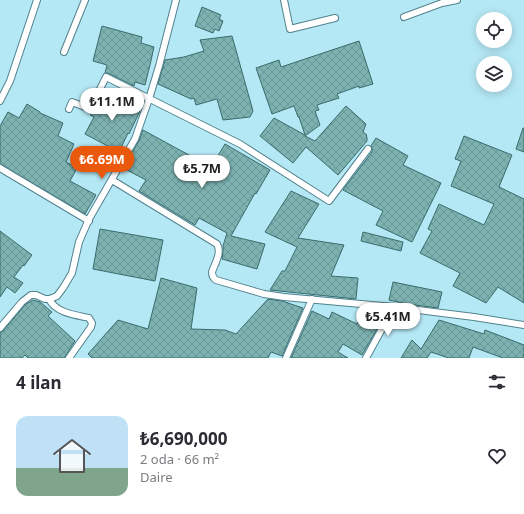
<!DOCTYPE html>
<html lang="tr">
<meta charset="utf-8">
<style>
body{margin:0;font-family:"Noto Sans",sans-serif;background:#f2f2f3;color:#2b2b33;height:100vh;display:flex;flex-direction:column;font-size:15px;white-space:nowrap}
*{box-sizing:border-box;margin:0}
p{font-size:13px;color:#7c7c81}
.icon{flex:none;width:22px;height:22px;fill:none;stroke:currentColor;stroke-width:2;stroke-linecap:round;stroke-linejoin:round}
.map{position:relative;height:358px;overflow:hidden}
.drawer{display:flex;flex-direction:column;background:#fff;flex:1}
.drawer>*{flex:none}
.tools{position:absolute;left:476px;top:12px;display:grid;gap:8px}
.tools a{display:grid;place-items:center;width:36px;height:36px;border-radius:50%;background:#fff;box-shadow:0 2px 10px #0003;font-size:20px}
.price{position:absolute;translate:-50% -34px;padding:0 9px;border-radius:14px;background:#fff;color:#222;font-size:13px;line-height:26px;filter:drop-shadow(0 1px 2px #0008)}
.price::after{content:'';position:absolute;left:50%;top:24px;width:12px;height:9px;margin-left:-6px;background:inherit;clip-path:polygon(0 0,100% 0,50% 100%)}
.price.selected{background:#ea580c;color:#fff}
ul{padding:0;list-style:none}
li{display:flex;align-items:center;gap:12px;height:100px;padding:0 16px}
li+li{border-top:1px solid #e1e1e2}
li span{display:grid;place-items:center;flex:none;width:112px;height:80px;border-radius:12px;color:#555}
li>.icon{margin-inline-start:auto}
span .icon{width:48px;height:48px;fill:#fffc;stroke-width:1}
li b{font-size:17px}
h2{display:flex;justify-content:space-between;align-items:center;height:48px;padding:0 16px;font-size:17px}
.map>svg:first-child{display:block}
.building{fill:url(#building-cross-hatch);stroke:#396c6c}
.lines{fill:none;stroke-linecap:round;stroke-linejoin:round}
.minor-casing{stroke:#51828e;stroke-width:8}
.minor{stroke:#fff;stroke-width:6}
</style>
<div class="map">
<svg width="524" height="358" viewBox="0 0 524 358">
<defs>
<pattern id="building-cross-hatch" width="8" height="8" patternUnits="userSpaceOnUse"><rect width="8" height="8" fill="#7db2b1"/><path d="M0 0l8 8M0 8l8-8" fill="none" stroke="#6a9898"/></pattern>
</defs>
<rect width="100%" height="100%" fill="#b5e8f5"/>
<!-- building -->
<g class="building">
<path d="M202 7 221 15 219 19 223 21 219 31 215 29 213 33 195 26Z"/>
<path d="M102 26 142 37 141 43 154 47 150 65 145 85 135 82 134 86 108 73H105L107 65 93 61Z"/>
<path d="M232 36 253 111 250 117 223 120 217 99 196 105 194 98 191 99 158 84 165 60 184 57 204 51 200 40Z"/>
<path d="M359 41 373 84 359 88V86L337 94 339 98 317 105 319 110 315 111 320 125 305 136 315 141 346 106 366 124 363 132 367 135 366 136 367 137V141L338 175 306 147 293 163 260 136 274 118 305 135 299 117H298L294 106 272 114 256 68 279 60 281 67Z"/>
<path d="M103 94 140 111 129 134 128 133 119 152 85 134 94 117 90 115 94 111Z"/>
<path d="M27 104 40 112V113L63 123 58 136 74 144 66 162 77 168 70 181 96 195 85 214 0 164V126L8 112 19 118Z"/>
<path d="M523 128H524V152L516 149Z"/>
<path d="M143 130 211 167 225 144 270 170 256 194 255 193 231 236 265 244 257 269 222 259 223 251V246L227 233 199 218 195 225 139 191 146 180 123 168 139 141Z"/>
<path d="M464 136 512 155 499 187 524 199V303L498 287 486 303 453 286 460 273 420 253 432 231 428 229 439 204 484 225 494 204 451 186 461 161 455 159Z"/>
<path d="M376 138 408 156 403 165 441 183 412 242 376 225 383 211 343 190 372 152V149L371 146Z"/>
<path d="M291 191 319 204 298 238 344 245 331 276 358 278 356 299 270 290 282 271H285L297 247 265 232Z"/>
<path d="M100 229 163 240 155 281 93 269Z"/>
<path d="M0 231 32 255 24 266 23 265 14 277 23 283 15 293 7 287 0 297Z"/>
<path d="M363 232 403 242 401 251 361 241Z"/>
<path d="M161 278 197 288 191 329 225 330 236 334 268 299 282 301 303 308 282 356 271 352 268 358H92L88 354 118 320 148 329Z"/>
<path d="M393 282 442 292 438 308 407 304 389 300Z"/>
<path d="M33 300 40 302 52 312 48 316 75 341 64 358H28L25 355 22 358H0V333L3 331 25 305Z"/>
<path d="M364 310 381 322 362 355 343 344 338 352 348 358H291L312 311 329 319 332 312 357 324Z"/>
<path d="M439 320 484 334 485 330 524 345V354L523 358H503L473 347 469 358H449L431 352 427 358H401L412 340 421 349Z"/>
</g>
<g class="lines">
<!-- minor casing -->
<g class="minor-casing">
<g id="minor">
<path d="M284 0 290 29 335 18"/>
<path d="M404 17 442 3 457 0"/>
<path d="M64 52 85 0"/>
<path d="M0 101 10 81 37 0"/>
<path d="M69 109 72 102 90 109 106 77 240 144 329 201 368 149"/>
<path d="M0 168 89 221"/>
<path d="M112 180 217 244C222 253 215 263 212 272 212 276 213 278 216 280L264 294 284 297 394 307 474 317 524 325"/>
<path d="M49 299C56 313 75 315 89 318L92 323 91 327 69 358"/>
<path d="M0 328 22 302 31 295H36L45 299H50L57 296 63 288 72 273 79 242 89 219 135 139 149 99 159 66 176 0"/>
<path d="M286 358 312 299"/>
<path d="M366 358 394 307"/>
</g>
</g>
<!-- minor -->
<use href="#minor" class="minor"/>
</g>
</svg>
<div class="tools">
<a><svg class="icon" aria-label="locate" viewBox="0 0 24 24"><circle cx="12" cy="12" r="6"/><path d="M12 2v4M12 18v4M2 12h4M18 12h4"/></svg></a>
<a><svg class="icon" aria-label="layers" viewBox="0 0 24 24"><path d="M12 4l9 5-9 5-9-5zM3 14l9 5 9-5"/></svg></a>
</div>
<b class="price" style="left:112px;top:122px">₺11.1M</b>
<b class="price selected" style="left:102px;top:180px">₺6.69M</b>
<b class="price" style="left:202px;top:189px">₺5.7M</b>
<b class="price" style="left:388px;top:337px">₺5.41M</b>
</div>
<section class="drawer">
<h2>4 ilan<svg class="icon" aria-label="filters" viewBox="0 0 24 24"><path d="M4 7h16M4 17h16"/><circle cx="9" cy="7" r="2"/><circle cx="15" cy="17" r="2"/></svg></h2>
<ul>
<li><span style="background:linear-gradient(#bfe0f5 65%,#7fa58c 0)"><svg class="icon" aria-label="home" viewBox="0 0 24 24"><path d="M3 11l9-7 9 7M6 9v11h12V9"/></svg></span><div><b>₺6,690,000</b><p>2 oda · 66 m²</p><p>Daire</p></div><svg class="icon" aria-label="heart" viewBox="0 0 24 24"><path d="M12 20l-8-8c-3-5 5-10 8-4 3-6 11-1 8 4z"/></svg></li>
</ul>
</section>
